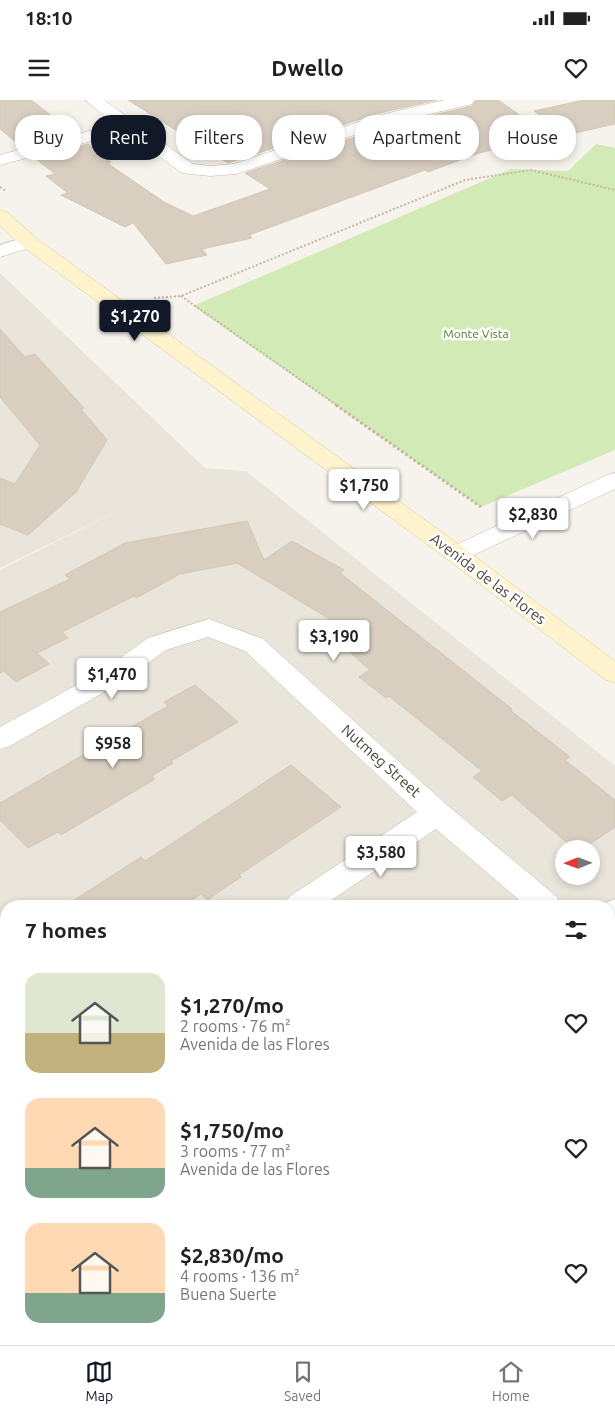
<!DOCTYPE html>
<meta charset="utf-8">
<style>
body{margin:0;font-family:Ubuntu,sans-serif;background:#f6f6f6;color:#222;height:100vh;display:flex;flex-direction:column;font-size:19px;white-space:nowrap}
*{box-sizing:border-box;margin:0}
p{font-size:16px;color:#767676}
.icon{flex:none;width:28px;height:28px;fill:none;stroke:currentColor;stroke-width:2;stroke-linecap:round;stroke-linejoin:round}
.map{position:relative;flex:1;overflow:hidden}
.side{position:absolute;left:0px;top:800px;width:615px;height:445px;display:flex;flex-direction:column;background:#fff;border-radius:20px 20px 0 0;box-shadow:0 2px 8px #0003}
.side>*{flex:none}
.banner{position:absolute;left:15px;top:15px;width:585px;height:45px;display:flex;gap:10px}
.needle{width:32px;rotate:269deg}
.tools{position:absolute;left:555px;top:740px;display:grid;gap:10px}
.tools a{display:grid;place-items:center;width:45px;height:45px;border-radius:50%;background:#fff;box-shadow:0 2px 8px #0003;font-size:25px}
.price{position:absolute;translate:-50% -42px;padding:0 11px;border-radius:5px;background:#fff;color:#222;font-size:16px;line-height:32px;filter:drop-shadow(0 1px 2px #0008)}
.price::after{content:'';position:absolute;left:50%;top:30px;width:15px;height:11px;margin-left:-8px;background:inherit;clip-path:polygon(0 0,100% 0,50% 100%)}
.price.active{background:#111827;color:#fff}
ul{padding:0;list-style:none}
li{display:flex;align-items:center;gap:15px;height:125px;padding:0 25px}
li span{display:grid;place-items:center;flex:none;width:140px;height:100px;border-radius:15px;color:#555}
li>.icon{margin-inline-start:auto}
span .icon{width:60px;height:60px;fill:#fffc;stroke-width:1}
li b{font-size:21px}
h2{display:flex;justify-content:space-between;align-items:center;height:60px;padding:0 25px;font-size:21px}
.tag{padding:0 18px;border-radius:20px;background:#fff;box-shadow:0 2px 8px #0003;font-size:18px;line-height:45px}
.tag.active{background:#111827;color:#fff}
.status{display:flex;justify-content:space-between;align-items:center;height:35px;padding:0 25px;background:#fff;direction:ltr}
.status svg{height:14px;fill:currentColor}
header{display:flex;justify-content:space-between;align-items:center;height:65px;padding:0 25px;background:#fff;font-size:22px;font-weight:700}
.dock{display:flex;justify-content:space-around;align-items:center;height:70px;border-top:1px solid #e0e0e0;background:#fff;font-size:14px;color:#767676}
.dock a{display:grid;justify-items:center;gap:2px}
.dock .active{color:#111827}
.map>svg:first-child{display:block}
.residential{fill:#eae5da;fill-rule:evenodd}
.green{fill:#d2eab5}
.building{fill:#d8cfc1;stroke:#d3c7b4}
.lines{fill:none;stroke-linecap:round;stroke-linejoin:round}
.minor-casing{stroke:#c2bbae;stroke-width:1}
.tertiary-casing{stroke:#c2bbae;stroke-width:1}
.secondary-casing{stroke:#d6c79b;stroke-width:1}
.path-far1{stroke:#c4b79f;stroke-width:2;stroke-dasharray:2 2;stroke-linecap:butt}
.path{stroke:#c4b79f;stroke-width:3;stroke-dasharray:2.5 2.5;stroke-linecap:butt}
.minor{fill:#fff;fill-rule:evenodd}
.tertiary{fill:#fff;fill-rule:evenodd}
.secondary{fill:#fff3cd;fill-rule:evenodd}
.labels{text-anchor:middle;stroke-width:5;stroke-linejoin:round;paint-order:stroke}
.far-park-label{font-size:12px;fill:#4a7f2a;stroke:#fff}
.street-label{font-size:15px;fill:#4b4439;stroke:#fff}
</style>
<div class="status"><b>18:10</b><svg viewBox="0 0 49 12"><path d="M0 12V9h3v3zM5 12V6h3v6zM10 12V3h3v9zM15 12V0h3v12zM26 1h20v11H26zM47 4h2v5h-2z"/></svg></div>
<header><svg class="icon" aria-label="menu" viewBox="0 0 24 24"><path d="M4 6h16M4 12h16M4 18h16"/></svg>Dwello<svg class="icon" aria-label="heart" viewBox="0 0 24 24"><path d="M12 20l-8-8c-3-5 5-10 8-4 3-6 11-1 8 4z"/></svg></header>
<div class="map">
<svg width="615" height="1245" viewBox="0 0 615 1245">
<rect width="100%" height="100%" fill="#f6f3ec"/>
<!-- residential -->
<path class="residential" d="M0 173 205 368 246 371 615 666V1245H0V470L136 402 0 468ZM564 749H591V776H564ZM6 806H609V1239H6Z"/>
<!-- green -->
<path class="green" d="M596 44 615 48V350L481 407 193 206 511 69 568 71Z"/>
<!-- building -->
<g class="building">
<path d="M0 0H31L74 33 22 47 0 29Z"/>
<path d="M128 0H437L379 13 228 63Z"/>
<path d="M476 0H498L549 36 479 53 428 72 425 70 249 135 252 138 202 149 207 155 166 164 133 123 125 127 61 95 68 93 46 76 55 74 35 58 88 44 111 62 107 63 164 102 193 116 270 89 245 73 392 25 472 6Z"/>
<path d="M584 0H615V24L566 35 534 11Z"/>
<path d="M0 229 25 257 35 254 84 308 81 309 107 340 76 392 28 435 0 424V378L15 384 40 345 0 297Z"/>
<path d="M247 421 264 460 292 441 344 470 340 473 512 609 510 610 570 657 565 660 615 700V727L583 749H574L512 695 502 701 473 677 482 671 389 596 386 598 359 577 370 570 320 526 331 520 237 463 180 474 136 498 134 496 62 532 68 538 37 553 49 564 16 582 4 571 0 573V512L70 479 65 475 125 443Z"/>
<path d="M195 585 238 622 171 661 173 663 152 676 155 679 61 735 58 732 28 748 0 720V703L168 606 164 602Z"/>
<path d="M291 665 341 707 239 775 241 777 207 800 201 794 183 806H65L141 757 145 761Z"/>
</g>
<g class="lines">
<!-- minor casing -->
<g class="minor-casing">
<g id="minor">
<path d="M85 0H104L193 64 210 66 234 64 380 15 445 0H474L472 4 391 23 236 74 210 76 182 73 126 32 0 65V55L115 24Z"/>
<path d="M29 136 36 138 39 142 36 146 0 157V145Z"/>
<path d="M209 519 263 539 447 705 557 797 561 806H526L436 729 323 806H285L289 797 417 712 245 551 208 537 166 550 120 583 10 646 0 649V627L102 571 148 538Z"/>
<path d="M615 799V825L609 827V806H598Z"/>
<path d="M609 853 615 855V886L609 884Z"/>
<path d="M6 992V1024L0 1026V994Z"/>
<path d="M615 1059V1094L609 1096V1061Z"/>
<path d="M404 1239H447L445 1245H402Z"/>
</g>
</g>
<!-- tertiary casing -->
<g class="tertiary-casing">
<path id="tertiary" d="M615 373V389L465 459 456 462 447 459 444 454 447 449 607 375Z"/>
</g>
<!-- secondary casing -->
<g class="secondary-casing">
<path id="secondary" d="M0 110 7 112 36 138 465 449 615 561V583L606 580 447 459 22 146 0 126Z"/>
</g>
<!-- path-far1 -->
<g class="path-far1">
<path d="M0 87 6 91"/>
<path d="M181 196 338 306"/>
<path d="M154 198 181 196 465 80 531 70 615 90"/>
</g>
<!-- path -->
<path class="path" d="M336 305 481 407"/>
<!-- minor -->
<use href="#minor" class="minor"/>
<!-- tertiary -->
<use href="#tertiary" class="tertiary"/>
<!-- secondary -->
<use href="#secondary" class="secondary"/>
</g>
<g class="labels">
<!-- far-park labels -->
<g class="far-park-label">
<text x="476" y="238">Monte Vista</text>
</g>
<!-- street labels -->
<g class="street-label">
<text transform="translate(488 479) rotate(37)" y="5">Avenida de las Flores</text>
<text transform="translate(381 661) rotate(42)" y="5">Nutmeg Street</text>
</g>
</g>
</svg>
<div class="tools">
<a><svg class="needle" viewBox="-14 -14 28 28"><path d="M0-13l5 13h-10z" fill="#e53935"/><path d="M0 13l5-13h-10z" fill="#767676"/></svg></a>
</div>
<b class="price active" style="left:135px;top:242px">$1,270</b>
<b class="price" style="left:364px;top:411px">$1,750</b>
<b class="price" style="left:533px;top:440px">$2,830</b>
<b class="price" style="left:334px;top:562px">$3,190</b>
<b class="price" style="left:112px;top:600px">$1,470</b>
<b class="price" style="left:113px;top:669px">$958</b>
<b class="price" style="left:381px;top:778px">$3,580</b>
<div class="banner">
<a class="tag">Buy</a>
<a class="tag active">Rent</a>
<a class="tag">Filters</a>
<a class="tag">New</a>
<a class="tag">Apartment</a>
<a class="tag">House</a>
</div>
<section class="side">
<h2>7 homes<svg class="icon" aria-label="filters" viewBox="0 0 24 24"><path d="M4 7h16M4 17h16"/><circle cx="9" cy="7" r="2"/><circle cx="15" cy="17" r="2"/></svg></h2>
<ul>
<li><span style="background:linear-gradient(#dfe7d0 60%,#c2b280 0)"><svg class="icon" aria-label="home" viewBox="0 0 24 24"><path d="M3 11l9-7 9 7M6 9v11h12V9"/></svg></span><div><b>$1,270/mo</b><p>2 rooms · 76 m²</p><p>Avenida de las Flores</p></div><svg class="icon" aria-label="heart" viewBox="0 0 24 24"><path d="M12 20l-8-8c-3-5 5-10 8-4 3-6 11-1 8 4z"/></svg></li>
<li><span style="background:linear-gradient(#ffd9b3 70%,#7fa58c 0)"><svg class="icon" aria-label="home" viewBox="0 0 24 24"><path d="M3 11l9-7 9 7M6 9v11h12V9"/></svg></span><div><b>$1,750/mo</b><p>3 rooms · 77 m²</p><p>Avenida de las Flores</p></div><svg class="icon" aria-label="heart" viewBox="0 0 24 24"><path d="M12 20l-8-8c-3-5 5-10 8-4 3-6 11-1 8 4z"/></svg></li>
<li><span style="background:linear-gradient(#ffd9b3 70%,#7fa58c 0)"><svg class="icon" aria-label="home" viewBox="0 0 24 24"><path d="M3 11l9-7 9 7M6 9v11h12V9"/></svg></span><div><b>$2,830/mo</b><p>4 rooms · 136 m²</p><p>Buena Suerte</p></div><svg class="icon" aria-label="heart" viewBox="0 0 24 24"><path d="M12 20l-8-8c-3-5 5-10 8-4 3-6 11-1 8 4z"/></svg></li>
</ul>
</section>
</div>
<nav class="dock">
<a class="active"><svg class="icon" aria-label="map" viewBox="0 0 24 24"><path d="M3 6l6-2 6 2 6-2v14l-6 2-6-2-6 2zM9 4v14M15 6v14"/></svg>Map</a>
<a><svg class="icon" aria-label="saved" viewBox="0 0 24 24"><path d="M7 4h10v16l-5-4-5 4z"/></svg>Saved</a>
<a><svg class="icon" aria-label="home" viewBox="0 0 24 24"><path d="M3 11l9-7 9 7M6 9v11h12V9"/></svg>Home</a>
</nav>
